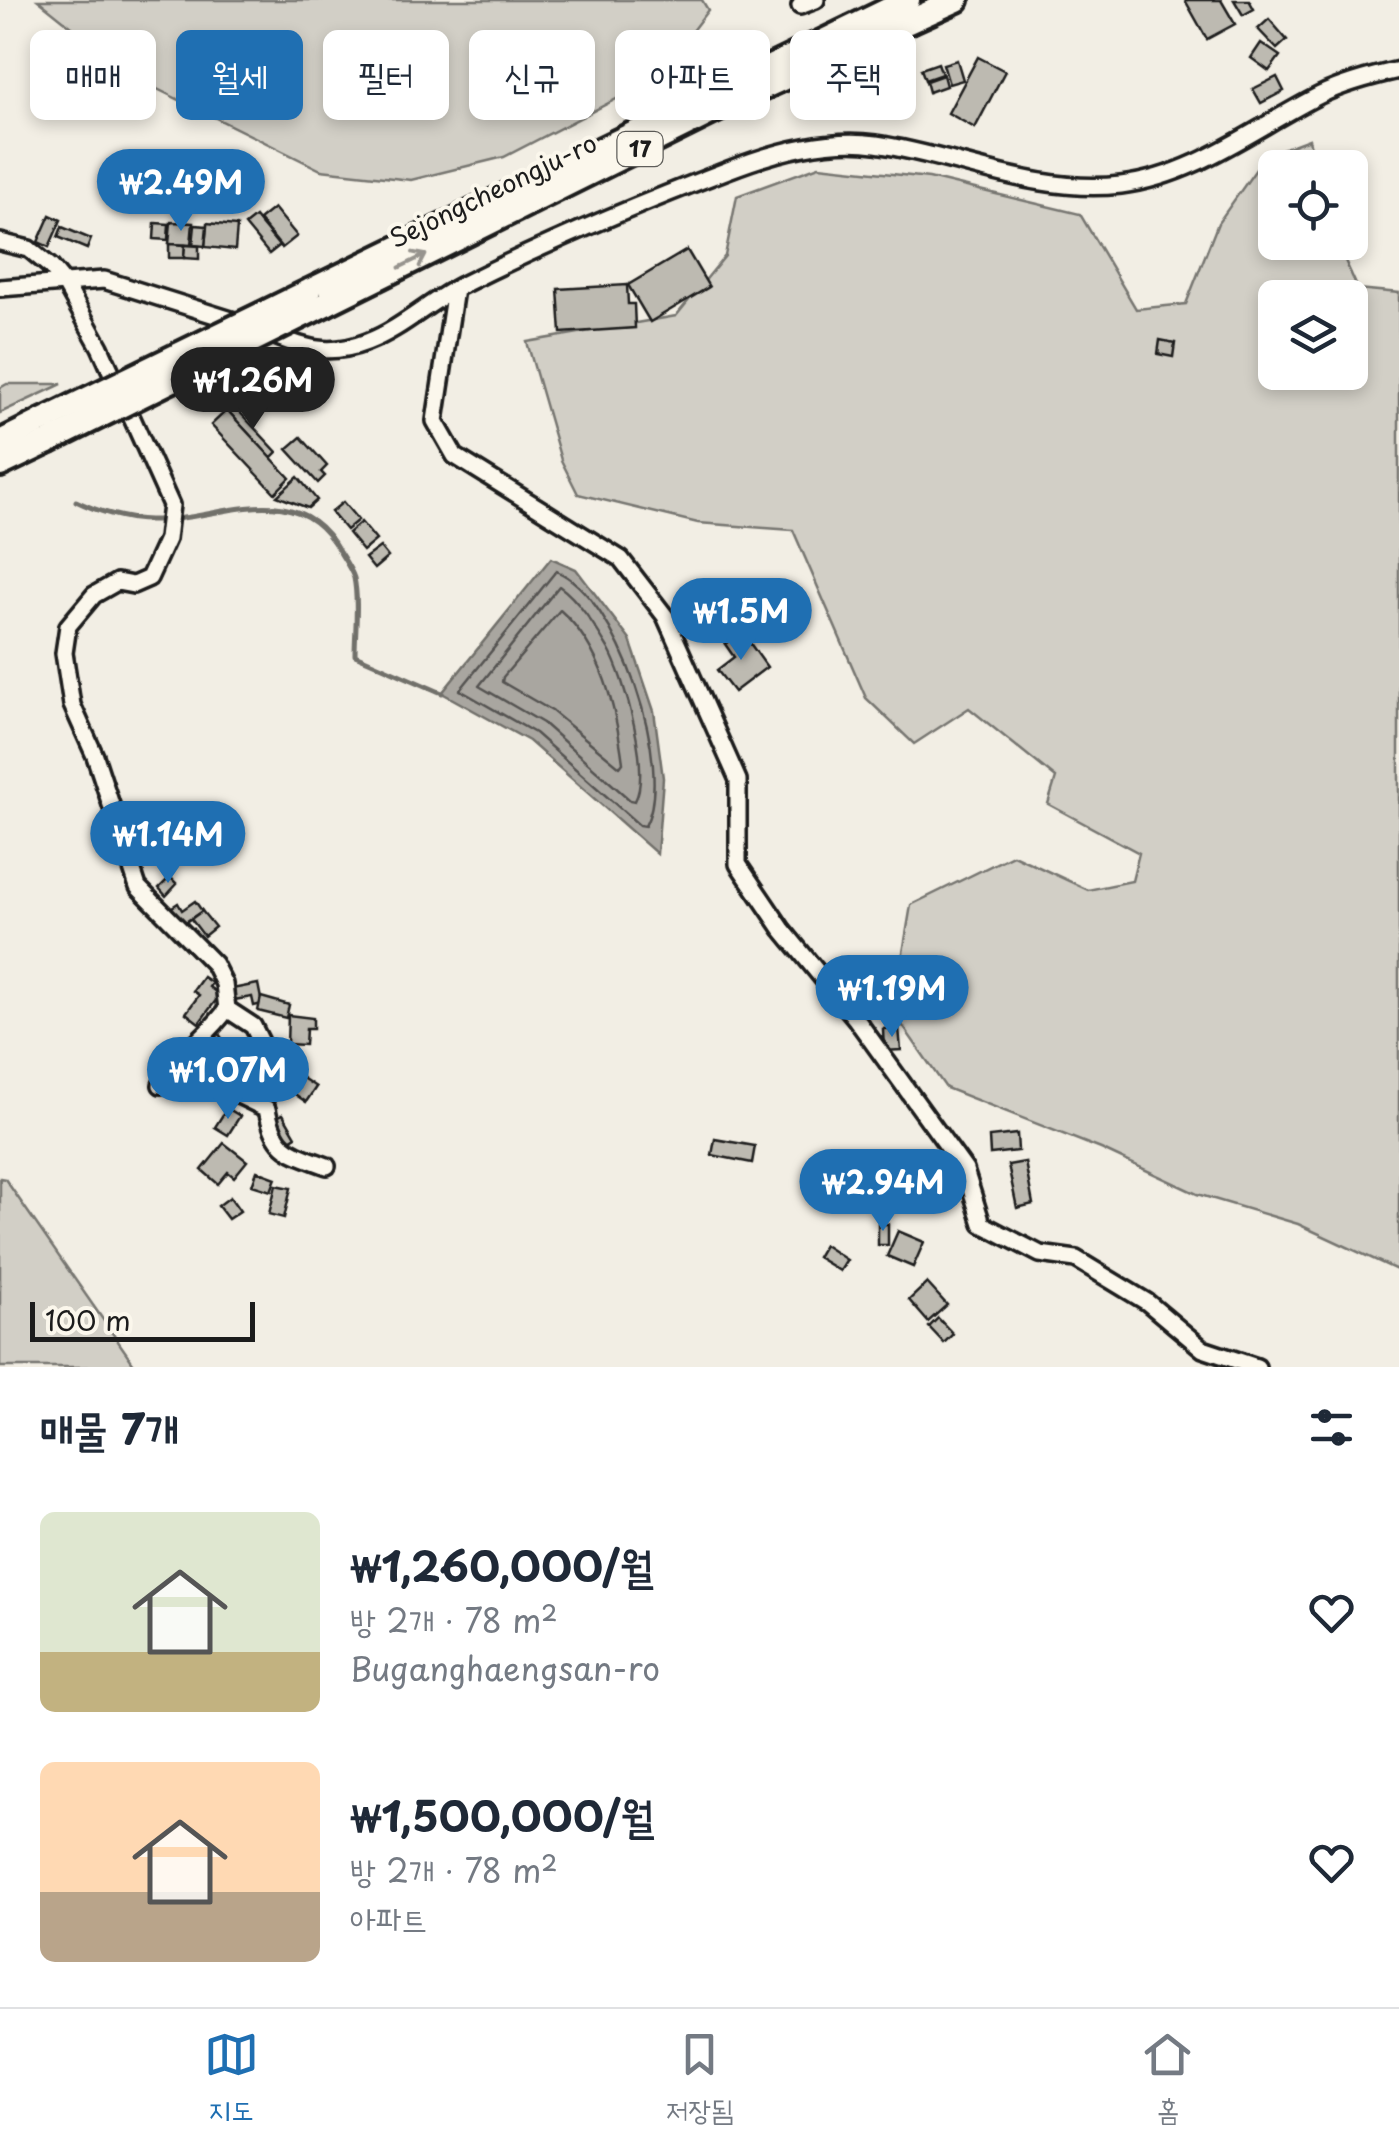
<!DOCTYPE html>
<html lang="ko">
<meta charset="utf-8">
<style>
body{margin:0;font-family:"Playpen Sans","Poor Story",sans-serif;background:#f6f6f7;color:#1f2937;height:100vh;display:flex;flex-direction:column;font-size:38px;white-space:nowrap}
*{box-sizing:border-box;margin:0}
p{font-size:32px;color:#747a83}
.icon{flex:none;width:55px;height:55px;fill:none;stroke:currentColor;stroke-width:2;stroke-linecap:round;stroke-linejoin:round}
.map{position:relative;height:1367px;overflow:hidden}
.panel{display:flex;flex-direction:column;background:#fff;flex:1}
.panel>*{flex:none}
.top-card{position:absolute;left:30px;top:30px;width:1340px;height:90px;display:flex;gap:20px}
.tools{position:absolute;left:1258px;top:150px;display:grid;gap:20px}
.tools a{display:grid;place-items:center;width:110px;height:110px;border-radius:15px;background:#fff;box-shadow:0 5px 15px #0003;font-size:50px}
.scale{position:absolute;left:30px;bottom:25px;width:225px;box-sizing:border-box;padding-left:10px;border:5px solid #1c1c1c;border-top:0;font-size:28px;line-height:35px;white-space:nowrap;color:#1c1c1c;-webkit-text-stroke:8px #fbf7ec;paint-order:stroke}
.price{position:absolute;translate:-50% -85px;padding:0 22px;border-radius:35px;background:#1f6fb2;color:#fff;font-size:32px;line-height:65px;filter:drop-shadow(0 2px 5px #0008)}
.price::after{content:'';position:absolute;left:50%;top:60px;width:30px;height:22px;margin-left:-15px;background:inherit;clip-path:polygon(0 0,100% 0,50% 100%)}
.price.on{background:#222;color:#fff}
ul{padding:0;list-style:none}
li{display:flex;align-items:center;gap:30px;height:250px;padding:0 40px}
li span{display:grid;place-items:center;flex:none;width:280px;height:200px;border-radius:15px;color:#555}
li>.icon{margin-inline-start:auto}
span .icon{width:120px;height:120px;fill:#fffc;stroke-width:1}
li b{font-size:42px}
h2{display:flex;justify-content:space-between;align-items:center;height:120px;padding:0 40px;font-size:42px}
.pill{padding:0 35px;border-radius:15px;background:#fff;box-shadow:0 5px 15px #0003;font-size:35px;line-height:90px}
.pill.on{background:#1f6fb2;color:#fff}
.menu{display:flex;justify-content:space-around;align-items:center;height:140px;border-top:2px solid #e0e1e3;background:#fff;font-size:28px;color:#747a83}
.menu a{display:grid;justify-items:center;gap:5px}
.menu .on{color:#1f6fb2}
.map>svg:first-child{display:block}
.green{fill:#d2cfc6;stroke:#777671;stroke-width:2.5;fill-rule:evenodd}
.water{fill:#a9a6a0;stroke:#716f6b;stroke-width:2.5}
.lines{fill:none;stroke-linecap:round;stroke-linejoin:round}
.shore{stroke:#545351;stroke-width:2.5}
.stream{stroke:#716f6b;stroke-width:5}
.building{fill:#bdbab1;stroke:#1c1c1c;stroke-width:2.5}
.minor-casing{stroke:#1c1c1c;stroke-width:22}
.highway-casing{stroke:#1c1c1c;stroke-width:30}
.minor{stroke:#fbf7ec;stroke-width:15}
.highway{stroke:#fbf7ec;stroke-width:22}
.highway-bridge-casing{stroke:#1c1c1c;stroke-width:30;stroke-linecap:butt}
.highway-bridge{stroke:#fbf7ec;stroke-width:22}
.oneway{stroke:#97948e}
.labels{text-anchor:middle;stroke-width:8;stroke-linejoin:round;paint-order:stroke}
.shield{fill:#fbf7ec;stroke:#5f5e5a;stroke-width:2.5}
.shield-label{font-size:22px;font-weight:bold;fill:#1c1c1c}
.street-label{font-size:25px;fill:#1c1c1c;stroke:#fbf7ec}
</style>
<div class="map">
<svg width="1399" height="1367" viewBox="0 0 1399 1367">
<rect width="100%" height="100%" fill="#f2eee4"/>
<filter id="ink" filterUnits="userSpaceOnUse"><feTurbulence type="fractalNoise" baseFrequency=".01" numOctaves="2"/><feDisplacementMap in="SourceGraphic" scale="20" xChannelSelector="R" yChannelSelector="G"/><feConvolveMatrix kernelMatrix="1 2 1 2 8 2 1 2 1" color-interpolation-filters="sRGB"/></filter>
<g filter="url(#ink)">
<!-- green -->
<g class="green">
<path d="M38 0H702L708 10 655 79 504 157 411 180 321 170 137 79Z"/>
<path d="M1309 139 1315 167 1275 168V242L1337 243 1358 289 1399 293V1271L1298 1224 1197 1194 1101 1149 946 1088 893 1012 911 905 1013 855 1088 890 1132 881 1139 853 1048 804 1056 778 969 708 914 744 866 698 793 530 698 523 578 494 561 460 527 342 676 316 725 256 737 196 819 166 929 178 1080 214 1136 309 1186 304 1218 223 1266 155ZM1275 298H1350V372H1275Z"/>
<path d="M7 384H62L0 413V388Z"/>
<path d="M0 1178 5 1179 136 1367H0Z"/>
</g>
<!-- water -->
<path class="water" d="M551 558 576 569 630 640 654 711 663 778 657 854 529 741 442 693Z"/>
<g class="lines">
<!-- shore -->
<g class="shore">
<path d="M556 571C618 595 676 769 645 826L639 825 535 733 460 690Z"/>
<path d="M559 586C578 599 596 628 608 648 625 678 651 771 635 801L630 800 543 723 479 686Z"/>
<path d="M560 610C602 647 616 709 623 763L620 767 552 711 502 682 503 677Z"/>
</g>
<!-- stream -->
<path class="stream" d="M76 501C96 511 127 520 150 520 215 523 296 472 339 551 344 559 351 569 354 578 359 601 355 631 355 655L442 693"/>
</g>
<!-- building -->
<g class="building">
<path d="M1185 0H1221L1235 24 1207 39Z"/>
<path d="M1234 0H1249L1254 9 1243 15Z"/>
<path d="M1269 19 1287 40 1277 49 1258 29Z"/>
<path d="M1261 43 1280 56 1269 71 1251 58Z"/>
<path d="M978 57 1005 71 975 128 948 113Z"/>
<path d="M957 60 963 80 949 84 943 64Z"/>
<path d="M938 63 942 74 925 80 921 69Z"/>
<path d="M943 75 946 86 929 92 926 81Z"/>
<path d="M1277 77 1284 91 1261 103 1253 89Z"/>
<path d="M274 208 297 236 282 248 259 220Z"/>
<path d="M50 215 61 220 49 247 38 242Z"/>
<path d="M255 217 279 246 269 254 245 225Z"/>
<path d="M171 222 193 223 191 245 169 244Z"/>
<path d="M155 223 169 224 168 240 154 239Z"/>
<path d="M207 223 237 226 235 250 205 247Z"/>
<path d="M195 225 207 226 205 246 193 245Z"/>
<path d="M62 227 91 239 87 249 58 237Z"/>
<path d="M169 244 185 245 184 258H169Z"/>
<path d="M185 245 199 246V259L184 258Z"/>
<path d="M687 250 709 287 650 322 628 285Z"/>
<path d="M627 285 628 304H634L635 328 561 333 558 289Z"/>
<path d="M1160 340 1175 343 1173 357 1158 354Z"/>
<path d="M234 406 277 452 271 458 228 411Z"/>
<path d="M227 410 290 478 275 493 211 425Z"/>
<path d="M301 437 327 466 321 472 325 476 318 483 287 449Z"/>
<path d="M298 477 317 500 308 508 277 496Z"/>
<path d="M343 502 358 520 346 530 331 512Z"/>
<path d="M361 522 376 540 363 551 348 533Z"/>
<path d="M380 547 388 557 374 569 365 558Z"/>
<path d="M742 632 767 667 734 692 717 670 734 657 725 644Z"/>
<path d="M170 877 177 884 166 896 159 888Z"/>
<path d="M195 901 202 911 181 925 169 909 178 903 182 910Z"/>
<path d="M202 911 215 927 204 936 191 919Z"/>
<path d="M203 977 212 983 209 987 220 995 199 1023 186 1013 199 995 193 991Z"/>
<path d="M258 984 262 1004 254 1006 252 997 234 1000 232 989Z"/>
<path d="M261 997 289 1005 286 1018 258 1011Z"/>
<path d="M288 1015 313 1018V1029H306L305 1045 287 1044Z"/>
<path d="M899 1028 901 1050 884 1051 883 1029Z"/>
<path d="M216 1030 233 1053 224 1061 206 1038Z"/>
<path d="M234 1055 245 1069 224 1086 213 1072Z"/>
<path d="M255 1062 275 1072 262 1100 242 1090Z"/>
<path d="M298 1075 316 1087 306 1102 289 1090Z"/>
<path d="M227 1108 240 1116 228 1135 215 1127Z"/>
<path d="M283 1114 296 1136 283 1144 275 1118Z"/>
<path d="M1017 1134 1018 1151 990 1154 989 1137Z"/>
<path d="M715 1139 755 1146 752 1163 712 1155Z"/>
<path d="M224 1143 247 1161 234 1177 228 1172 218 1184 202 1170Z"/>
<path d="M1025 1162 1033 1204 1017 1208 1008 1165Z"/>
<path d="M257 1171 276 1178 271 1191 252 1185Z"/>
<path d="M276 1185 291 1188 284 1218 269 1214Z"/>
<path d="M230 1197 240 1211 228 1219 218 1206Z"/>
<rect x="878" y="1224" width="10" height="21"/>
<path d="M898 1231 924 1242 913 1267 887 1256Z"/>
<path d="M824 1245 847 1260 840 1271 817 1257Z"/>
<path d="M927 1283 947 1305 928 1322 909 1300Z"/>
<path d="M938 1318 953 1334 944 1343 929 1327Z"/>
</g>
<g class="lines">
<!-- minor casing -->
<g class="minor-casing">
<g id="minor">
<path d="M800 6 816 0"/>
<path d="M0 242 29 249 51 267 65 284 100 347 171 505 167 539 149 578 133 585 117 582 94 595 68 626 64 653 72 705 95 756 138 887 214 964 224 984 227 1009C206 1039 180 1050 161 1085"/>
<path d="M0 288 104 280 244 324"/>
<path d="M455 289 435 421 455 456 621 559 665 616 738 780V864L782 929 856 1019 965 1170 982 1224 1040 1254 1076 1259 1147 1302 1203 1349 1257 1367"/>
<path d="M265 332C303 347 326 358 367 342 402 329 431 300 464 284 550 241 639 204 728 170 774 152 827 137 876 144 958 156 1037 195 1121 185 1195 176 1256 127 1320 95 1345 83 1372 76 1399 70"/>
<path d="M227 1009 253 1026 264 1048 282 1064"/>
<path d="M168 1072 194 1082 226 1089 267 1109C275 1151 290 1152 327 1166"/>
</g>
</g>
<!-- highway casing -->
<g class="highway-casing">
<g id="highway">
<path d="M309 291 908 0"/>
<path d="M326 304 749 94 957 0"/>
<path d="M0 442 42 421"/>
<path d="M0 465 48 442"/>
</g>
</g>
<!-- minor -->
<use href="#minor" class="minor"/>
<!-- highway -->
<use href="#highway" class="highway"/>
<!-- highway-bridge casing -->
<g class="highway-bridge-casing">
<g id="highway-bridge">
<path d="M42 421 309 291"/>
<path d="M48 442 326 304"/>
</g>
</g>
<!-- highway-bridge -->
<use href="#highway-bridge" class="highway-bridge"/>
</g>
<!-- one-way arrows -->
<defs><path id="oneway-shaft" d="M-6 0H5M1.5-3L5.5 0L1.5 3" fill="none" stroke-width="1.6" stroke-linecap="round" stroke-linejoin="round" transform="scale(2.5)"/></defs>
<use class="oneway" href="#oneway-shaft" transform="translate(413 261) rotate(-26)"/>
</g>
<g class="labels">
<!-- shield labels -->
<rect class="shield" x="617.5" y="132" width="45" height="34" rx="8"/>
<g class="shield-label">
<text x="640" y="157">17</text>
</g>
<!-- street labels -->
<g class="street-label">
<text transform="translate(493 191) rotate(-26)" y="9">Sejongcheongju-ro</text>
</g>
</g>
</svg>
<div class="tools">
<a><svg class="icon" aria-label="locate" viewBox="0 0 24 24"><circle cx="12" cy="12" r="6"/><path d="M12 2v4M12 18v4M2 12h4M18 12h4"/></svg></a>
<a><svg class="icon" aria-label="layers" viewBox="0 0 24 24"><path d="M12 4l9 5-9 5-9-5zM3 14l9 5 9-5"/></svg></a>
</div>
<div class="scale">100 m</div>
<b class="price" style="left:181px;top:234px">₩2.49M</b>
<b class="price on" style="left:253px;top:432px">₩1.26M</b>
<b class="price" style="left:741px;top:663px">₩1.5M</b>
<b class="price" style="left:168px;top:886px">₩1.14M</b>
<b class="price" style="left:892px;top:1040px">₩1.19M</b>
<b class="price" style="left:228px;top:1122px">₩1.07M</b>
<b class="price" style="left:883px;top:1234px">₩2.94M</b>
<div class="top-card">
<a class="pill">매매</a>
<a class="pill on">월세</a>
<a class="pill">필터</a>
<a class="pill">신규</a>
<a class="pill">아파트</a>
<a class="pill">주택</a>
</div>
</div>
<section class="panel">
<h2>매물 7개<svg class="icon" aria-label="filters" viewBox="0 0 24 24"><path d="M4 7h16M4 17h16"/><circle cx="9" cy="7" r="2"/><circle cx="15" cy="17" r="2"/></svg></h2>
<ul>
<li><span style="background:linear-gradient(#dfe7d0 70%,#c2b280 0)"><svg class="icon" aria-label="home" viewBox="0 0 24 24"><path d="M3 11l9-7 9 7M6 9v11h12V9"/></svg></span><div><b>₩1,260,000/월</b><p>방 2개 · 78 m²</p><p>Buganghaengsan-ro</p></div><svg class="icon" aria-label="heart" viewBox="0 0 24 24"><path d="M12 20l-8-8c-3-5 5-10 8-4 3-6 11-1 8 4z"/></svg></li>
<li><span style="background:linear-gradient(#ffd9b3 65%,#b9a48a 0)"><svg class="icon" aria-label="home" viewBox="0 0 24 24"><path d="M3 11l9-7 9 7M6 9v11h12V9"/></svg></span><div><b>₩1,500,000/월</b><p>방 2개 · 78 m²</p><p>아파트</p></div><svg class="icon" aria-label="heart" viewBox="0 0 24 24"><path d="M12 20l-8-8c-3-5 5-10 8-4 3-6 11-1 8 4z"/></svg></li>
</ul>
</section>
<nav class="menu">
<a class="on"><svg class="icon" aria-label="map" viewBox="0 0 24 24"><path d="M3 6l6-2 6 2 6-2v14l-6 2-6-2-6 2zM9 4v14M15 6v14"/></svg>지도</a>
<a><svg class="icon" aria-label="saved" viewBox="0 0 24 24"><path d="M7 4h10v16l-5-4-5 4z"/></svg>저장됨</a>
<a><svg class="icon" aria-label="home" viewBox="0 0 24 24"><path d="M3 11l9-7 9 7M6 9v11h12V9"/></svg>홈</a>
</nav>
